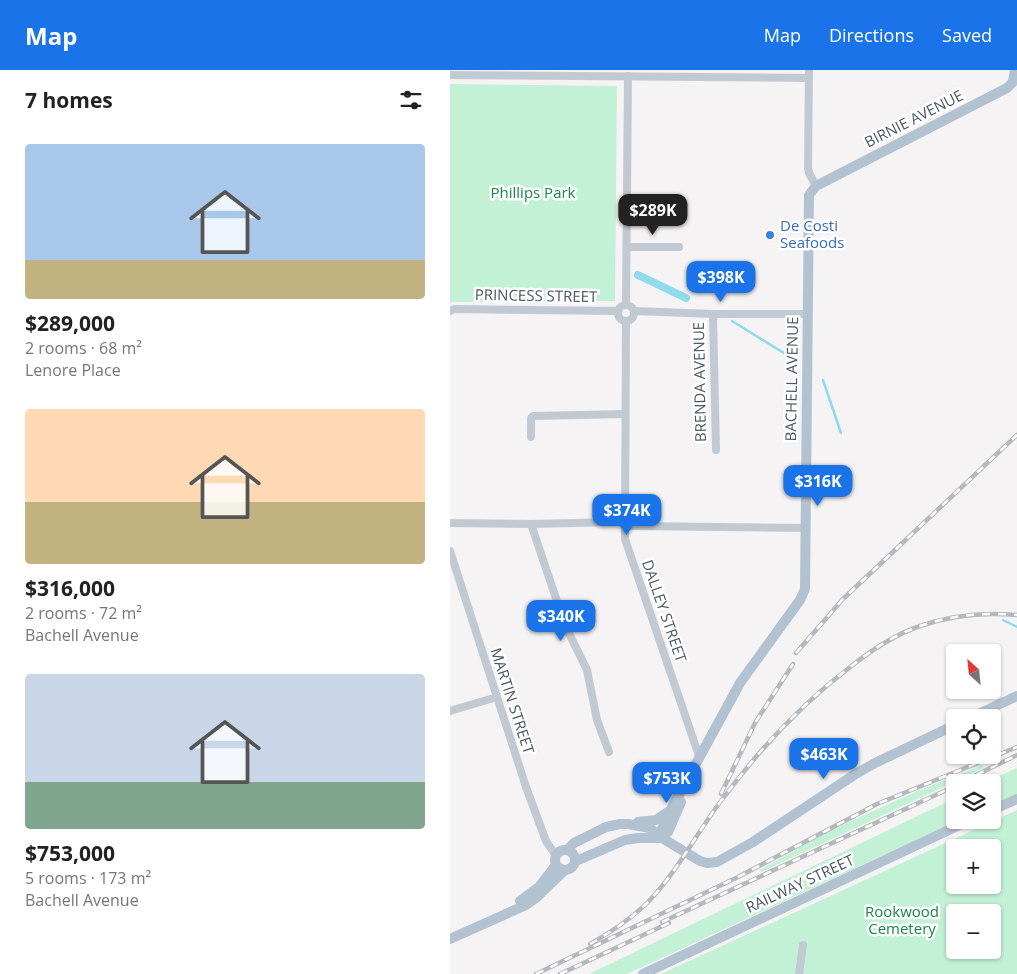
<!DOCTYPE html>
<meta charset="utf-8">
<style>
body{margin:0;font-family:"Open Sans",sans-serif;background:#f2f2f2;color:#222;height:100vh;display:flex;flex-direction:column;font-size:19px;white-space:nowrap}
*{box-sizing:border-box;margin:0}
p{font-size:16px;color:#767676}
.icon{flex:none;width:28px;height:28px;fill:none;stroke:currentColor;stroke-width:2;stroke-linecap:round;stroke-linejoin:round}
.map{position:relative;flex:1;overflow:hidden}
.sheet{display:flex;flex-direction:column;background:#fff;width:450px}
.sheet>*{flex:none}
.needle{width:32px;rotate:333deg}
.fabs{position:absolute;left:496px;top:574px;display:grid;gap:10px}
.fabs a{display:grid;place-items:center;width:55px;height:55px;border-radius:5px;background:#fff;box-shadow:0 1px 4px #0004;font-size:25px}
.price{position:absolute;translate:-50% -42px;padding:0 11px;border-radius:10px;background:#1a73e8;color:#fff;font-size:16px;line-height:32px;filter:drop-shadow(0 1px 2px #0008)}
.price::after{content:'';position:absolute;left:50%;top:30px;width:15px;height:11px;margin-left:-8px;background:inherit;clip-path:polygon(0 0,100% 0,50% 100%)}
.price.active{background:#222;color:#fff}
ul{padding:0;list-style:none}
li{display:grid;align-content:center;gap:10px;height:265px;padding:0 25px}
li span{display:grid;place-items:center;height:155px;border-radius:5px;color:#555}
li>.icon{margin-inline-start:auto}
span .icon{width:90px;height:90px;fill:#fffc;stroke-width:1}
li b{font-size:21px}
h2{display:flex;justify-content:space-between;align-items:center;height:60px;padding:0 25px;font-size:21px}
header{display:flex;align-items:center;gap:30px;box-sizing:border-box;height:70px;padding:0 25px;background:#1a73e8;color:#fff}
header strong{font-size:24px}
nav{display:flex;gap:28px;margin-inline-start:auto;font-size:18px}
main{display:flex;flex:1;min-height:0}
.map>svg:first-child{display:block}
.green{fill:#c3f1d5;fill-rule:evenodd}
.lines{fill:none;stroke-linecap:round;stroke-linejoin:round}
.stream{stroke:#90daee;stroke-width:2.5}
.canal{stroke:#90daee;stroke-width:8}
.minor{stroke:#c1cad2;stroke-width:8}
.major{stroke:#b3c2d1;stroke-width:10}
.rail-casing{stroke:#b5b8bd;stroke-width:4.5}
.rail{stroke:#fff;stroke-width:2.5;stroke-dasharray:8;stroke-linecap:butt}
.shop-dot{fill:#3f7fe0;stroke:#fff;stroke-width:2}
.labels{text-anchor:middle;stroke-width:5;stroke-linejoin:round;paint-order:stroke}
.street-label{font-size:15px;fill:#4a5661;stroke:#fff}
.park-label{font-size:15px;fill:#17864f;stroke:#fff}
.shop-label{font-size:15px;fill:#366cbe;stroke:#fff;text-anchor:start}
</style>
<header>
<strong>Map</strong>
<nav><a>Map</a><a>Directions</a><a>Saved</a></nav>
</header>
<main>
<section class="sheet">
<h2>7 homes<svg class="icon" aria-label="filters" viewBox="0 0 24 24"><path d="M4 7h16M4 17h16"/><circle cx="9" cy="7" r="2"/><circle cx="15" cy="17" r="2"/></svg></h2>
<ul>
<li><span style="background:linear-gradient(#a9c7e8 75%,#c2b280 0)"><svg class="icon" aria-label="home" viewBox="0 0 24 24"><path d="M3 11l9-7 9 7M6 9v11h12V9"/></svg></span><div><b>$289,000</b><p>2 rooms · 68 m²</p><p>Lenore Place</p></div></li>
<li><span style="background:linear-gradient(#ffd9b3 60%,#c2b280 0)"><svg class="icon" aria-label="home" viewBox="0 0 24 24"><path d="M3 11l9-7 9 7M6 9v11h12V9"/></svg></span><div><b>$316,000</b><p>2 rooms · 72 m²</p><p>Bachell Avenue</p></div></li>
<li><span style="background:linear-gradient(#c9d6e8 70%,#7fa58c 0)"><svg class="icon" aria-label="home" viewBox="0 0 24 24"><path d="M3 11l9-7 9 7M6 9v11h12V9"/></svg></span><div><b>$753,000</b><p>5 rooms · 173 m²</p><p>Bachell Avenue</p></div></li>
</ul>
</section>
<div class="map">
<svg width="567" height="904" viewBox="0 0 567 904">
<rect width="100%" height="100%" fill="#f5f3f3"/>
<!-- green -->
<g class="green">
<path d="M0 14 167 16 165 231 0 232Z"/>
<path d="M532 695 534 698 311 802 310 800 379 761 468 721Z"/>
<path d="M567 698V724L543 734 542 712H536Z"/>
<path d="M505 728V750H509L177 904H139Z"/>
<path d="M567 740V904H211ZM505 778H542V815H505ZM505 842H542V880H505Z"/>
</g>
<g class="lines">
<!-- stream -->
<g class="stream">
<path d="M282 251 342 288"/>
<path d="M373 310 391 363"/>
<path d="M553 550 567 557"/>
</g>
<!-- canal -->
<path class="canal" d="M188 205 236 228"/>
<!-- minor -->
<g class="minor">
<path d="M359 0 358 97 359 103 366 116"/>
<path d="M0 5 359 8"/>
<path d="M177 177H229"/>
<path d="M176 234 178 6"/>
<circle cx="176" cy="243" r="8"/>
<path d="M0 241 4 239 168 241"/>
<path d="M185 241 263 244H357"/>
<path d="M263 244 266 380"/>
<path d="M176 251 175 469 249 686"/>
<path d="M81 367V348L83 346 175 344"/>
<path d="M0 453 81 454 168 452 181 456 356 458"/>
<path d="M81 454 115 555 137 600 147 650 159 682"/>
<path d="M0 481 76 717 96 771 106 786"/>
<path d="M0 641 47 627"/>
<path d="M349 904 353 875"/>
</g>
<!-- major -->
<g class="major">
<path d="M520 648 567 626"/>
<path d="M542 740 567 729"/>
<path d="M188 752 206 750 218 742"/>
<path d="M214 765 218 762 231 732"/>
<path d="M212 768V759L218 745 290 613 350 530 355 519 359 125 366 116 557 18 563 12 565 0"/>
<circle cx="115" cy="790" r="10"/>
<path d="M117 780 124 773 156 757 170 754H178L200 758 212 768 250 791 257 793 267 792 303 772 404 705 425 693 505 655"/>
<path d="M126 791 175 770 188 768H212"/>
<path d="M70 831 89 817 106 795"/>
<path d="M0 869 76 835 86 828 115 800"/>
<path d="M193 904 520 750"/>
</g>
<!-- rail casing -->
<g class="rail-casing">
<g id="rail">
<path d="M346 583 393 529 567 365"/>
<path d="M512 712 567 685"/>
<path d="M271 724 305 653 343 594"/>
<path d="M212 852 505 716"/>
<path d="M140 874C161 862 181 849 198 832 227 802 246 764 271 731 308 681 349 636 399 598 420 581 444 565 470 556 502 545 534 542 567 545"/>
<path d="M86 904 288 807 427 734 567 677"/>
<path d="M110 904 219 853"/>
</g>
</g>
<!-- rail -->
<use href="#rail" class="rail"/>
</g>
<!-- markers -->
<circle class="shop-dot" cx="320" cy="165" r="5"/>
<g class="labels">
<!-- street labels -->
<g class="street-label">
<text transform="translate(464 49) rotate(-27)" y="5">BIRNIE AVENUE</text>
<text transform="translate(86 226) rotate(1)" y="5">PRINCESS STREET</text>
<text transform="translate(342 309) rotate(-89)" y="5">BACHELL AVENUE</text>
<text transform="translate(250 312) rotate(-91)" y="5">BRENDA AVENUE</text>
<text transform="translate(214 541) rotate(71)" y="5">DALLEY STREET</text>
<text transform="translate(62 631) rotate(72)" y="5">MARTIN STREET</text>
<text transform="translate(350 814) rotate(-25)" y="5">RAILWAY STREET</text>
</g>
<!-- park labels -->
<g class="park-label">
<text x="83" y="128">Phillips Park</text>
<text x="452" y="847">Rookwood<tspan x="452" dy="17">Cemetery</tspan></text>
</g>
<!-- shop labels -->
<g class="shop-label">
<text x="330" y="161">De Costi<tspan x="330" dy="17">Seafoods</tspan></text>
</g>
</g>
</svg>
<div class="fabs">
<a><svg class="needle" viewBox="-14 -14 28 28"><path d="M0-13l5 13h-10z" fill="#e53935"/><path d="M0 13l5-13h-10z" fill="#767676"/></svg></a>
<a><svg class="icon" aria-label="locate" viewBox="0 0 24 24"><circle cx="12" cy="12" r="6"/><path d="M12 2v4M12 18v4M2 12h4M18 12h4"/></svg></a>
<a><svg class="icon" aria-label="layers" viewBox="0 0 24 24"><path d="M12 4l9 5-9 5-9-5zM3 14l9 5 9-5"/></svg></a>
<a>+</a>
<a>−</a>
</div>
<b class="price active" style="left:203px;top:166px">$289K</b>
<b class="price" style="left:271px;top:233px">$398K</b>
<b class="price" style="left:368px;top:437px">$316K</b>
<b class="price" style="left:177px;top:466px">$374K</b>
<b class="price" style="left:111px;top:572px">$340K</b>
<b class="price" style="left:374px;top:710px">$463K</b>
<b class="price" style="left:217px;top:734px">$753K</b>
</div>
</main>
